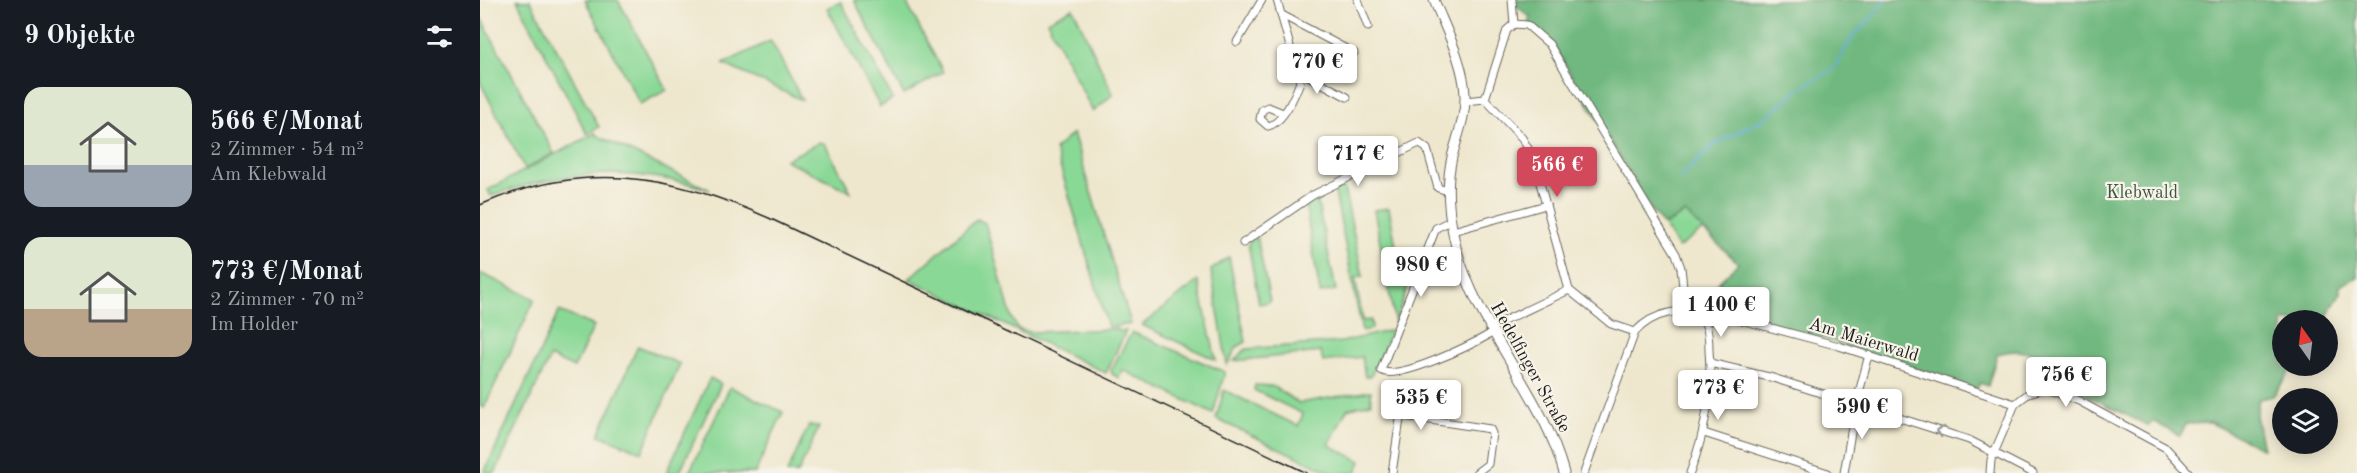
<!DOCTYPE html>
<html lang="de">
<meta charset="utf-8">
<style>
body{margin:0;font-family:"Old Standard TT",serif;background:#20242c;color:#f1f3f6;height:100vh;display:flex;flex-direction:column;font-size:22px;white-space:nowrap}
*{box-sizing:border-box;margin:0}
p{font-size:20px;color:#9ea1a6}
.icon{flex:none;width:33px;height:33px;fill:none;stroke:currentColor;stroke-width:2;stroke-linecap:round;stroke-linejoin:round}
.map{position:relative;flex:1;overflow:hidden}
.sheet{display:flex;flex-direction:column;background:#171b24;width:480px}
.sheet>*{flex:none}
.needle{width:39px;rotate:346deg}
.buttons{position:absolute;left:1792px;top:310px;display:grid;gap:12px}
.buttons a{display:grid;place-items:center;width:66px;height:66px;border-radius:50%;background:#171b24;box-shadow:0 3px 15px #0003;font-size:30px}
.price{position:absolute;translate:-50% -51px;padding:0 14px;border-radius:6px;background:#fff;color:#222;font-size:20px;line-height:39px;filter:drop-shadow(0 2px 3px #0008)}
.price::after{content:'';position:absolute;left:50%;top:36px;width:18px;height:14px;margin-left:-9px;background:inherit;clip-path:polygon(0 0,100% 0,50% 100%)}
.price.selected{background:#d1495b;color:#fff}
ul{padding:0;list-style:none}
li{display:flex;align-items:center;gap:18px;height:150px;padding:0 24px}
li span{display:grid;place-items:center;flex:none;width:168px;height:120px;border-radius:18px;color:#555}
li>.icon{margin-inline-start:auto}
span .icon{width:72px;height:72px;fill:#fffc;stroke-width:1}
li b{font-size:26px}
h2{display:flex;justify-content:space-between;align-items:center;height:72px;padding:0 24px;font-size:26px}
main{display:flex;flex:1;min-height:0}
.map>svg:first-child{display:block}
.green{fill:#8ad896;stroke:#537a59;stroke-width:1.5}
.forest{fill:#6fb87f;stroke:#466a4e;stroke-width:1.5}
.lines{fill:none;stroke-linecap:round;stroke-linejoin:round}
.stream{stroke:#65aedc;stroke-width:2}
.street-casing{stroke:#66635a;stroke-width:9}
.secondary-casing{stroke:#66635a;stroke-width:11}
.street{stroke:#fff;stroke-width:7}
.secondary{stroke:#fff;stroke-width:9}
.tram{stroke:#1c1c1c;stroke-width:1.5}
.oneway{stroke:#999}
.labels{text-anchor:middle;stroke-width:4.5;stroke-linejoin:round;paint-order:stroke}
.park-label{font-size:18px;fill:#3d5441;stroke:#f7f3e8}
.street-label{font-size:18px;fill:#1c1c1c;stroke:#f7f3e8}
</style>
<main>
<section class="sheet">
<h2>9 Objekte<svg class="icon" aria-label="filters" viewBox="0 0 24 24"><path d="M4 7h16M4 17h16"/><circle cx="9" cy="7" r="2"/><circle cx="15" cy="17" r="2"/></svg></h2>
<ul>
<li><span style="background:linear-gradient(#dfe7d0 65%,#9aa5b1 0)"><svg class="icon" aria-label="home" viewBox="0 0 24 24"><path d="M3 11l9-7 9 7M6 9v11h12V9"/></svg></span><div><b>566 €/Monat</b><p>2 Zimmer · 54 m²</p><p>Am Klebwald</p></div></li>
<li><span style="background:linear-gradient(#dfe7d0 60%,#b9a48a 0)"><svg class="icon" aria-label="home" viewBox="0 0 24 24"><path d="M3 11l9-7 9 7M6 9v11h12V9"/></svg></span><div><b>773 €/Monat</b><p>2 Zimmer · 70 m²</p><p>Im Holder</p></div></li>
</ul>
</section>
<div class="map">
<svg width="1877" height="473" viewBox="0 0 1877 473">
<rect width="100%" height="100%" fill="#f7f3e8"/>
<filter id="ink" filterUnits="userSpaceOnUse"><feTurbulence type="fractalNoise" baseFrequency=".0167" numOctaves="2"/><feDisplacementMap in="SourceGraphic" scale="12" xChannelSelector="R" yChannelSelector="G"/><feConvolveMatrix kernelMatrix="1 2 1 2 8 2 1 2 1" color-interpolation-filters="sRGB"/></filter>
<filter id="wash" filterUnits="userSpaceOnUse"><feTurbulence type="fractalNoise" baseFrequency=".008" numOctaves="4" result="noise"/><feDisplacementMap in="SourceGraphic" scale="24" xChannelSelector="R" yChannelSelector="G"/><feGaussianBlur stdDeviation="1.35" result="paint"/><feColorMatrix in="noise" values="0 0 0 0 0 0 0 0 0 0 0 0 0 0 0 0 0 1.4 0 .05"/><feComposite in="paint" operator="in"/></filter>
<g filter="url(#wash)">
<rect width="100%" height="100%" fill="#eee7cd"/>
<!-- green -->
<g class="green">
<path d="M37 0H50L119 127 107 134Z"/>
<path d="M105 0H138L187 90 160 104Z"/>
<path d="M374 0H425L463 72 424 95Z"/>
<path d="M361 2 413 99 400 107 347 8Z"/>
<path d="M593 8 633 94 613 112 567 21Z"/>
<path d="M0 16 74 153 45 169 0 82Z"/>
<path d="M290 41 292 43 322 100 243 64Z"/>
<path d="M115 133 118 136 230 190C156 166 84 170 11 196L8 190Z"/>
<path d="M593 133 651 324 628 327 575 149Z"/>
<path d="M340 142 345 144 371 192 305 160Z"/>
<path d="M863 184 883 276 875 278 883 321 891 320 892 329 882 331 854 188Z"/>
<path d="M836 196 856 290 840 293 825 203Z"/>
<path d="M909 208 918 258 934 269 915 323 894 210Z"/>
<path d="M1205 212 1223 230 1198 248 1184 226Z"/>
<path d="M497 219 505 223 532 319 538 329 550 332 637 329 639 331H646L626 373 429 279Z"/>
<path d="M777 237 790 302 779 304 768 243Z"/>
<path d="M749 257 766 342 757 347 747 365 731 270Z"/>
<path d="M0 273 55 299 4 408 0 406Z"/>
<path d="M718 281 736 360 662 325Z"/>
<path d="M79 311 114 326 94 368 70 357 15 473H4Z"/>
<path d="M912 330 891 376 885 377 882 357 843 362 841 352 754 361 766 349 862 342Z"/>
<path d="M652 332 745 372 733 414 643 370 639 378 632 374 631 370Z"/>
<path d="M158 346 200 364 162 452 119 435Z"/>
<path d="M230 378 241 384 199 473H186Z"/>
<path d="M775 385 792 386 819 403 891 391V403L867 409 849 445 881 461 876 473H852L736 419 744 390 818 426 823 414 774 390Z"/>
<path d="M250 387 303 412 275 473H209Z"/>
<path d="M329 425 339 427 318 473H307Z"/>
</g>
<!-- forest -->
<path class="forest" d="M1034 0H1877V277L1860 286 1861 293 1844 321H1803V366H1814L1793 396 1779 399 1776 415 1783 449 1731 423 1706 424 1700 436 1672 421 1669 426 1576 381 1575 366C1561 353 1534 347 1517 355L1508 386 1500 383 1497 389 1345 339 1237 312 1231 300 1223 298 1258 263 1205 213 1184 226 1171 210 1071 41 1048 22 1050 17 1034 4Z"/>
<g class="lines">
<!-- stream -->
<path class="stream" d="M1200 178 1235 144 1285 118 1319 89 1353 70 1373 36 1389 21 1405 0"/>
</g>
</g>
<g filter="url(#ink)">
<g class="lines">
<!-- street casing -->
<g class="street-casing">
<g id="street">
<path d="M797 0 820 82C815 95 803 123 788 126L780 119 782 110 788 107 803 113"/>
<path d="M878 0 888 27"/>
<path d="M1032 0 1034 24"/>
<path d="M802 15 874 53"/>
<path d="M1034 24 1047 25 1069 44 1196 254 1201 268 1206 314"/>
<path d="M757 42 782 0"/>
<path d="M819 71 867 97"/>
<path d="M1005 99 1027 30 1034 24"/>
<path d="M985 101 1005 99 1042 138 1053 157 1089 290 1131 324 1155 332"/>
<path d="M970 221 956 228 901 370C915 383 995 343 1012 333"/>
<path d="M973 231 1066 205"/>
<path d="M763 243 833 195 939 143 947 149 958 188 968 191"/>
<path d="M1225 323 1239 314 1359 346 1535 404"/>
<path d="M1009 328 1089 290"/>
<path d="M1230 363 1293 378 1489 440 1553 473"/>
<path d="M1224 433 1348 473"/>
<path d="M912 473 920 419 924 416 1010 429 1012 433 1008 464 996 473"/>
<path d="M1104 473 1155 332C1172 314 1205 302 1225 323"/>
<path d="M1210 473C1225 433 1233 393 1229 350 1229 341 1229 331 1225 323"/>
<path d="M1364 473 1376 404 1389 355"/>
<path d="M1510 473 1511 460 1535 404 1549 393 1565 388 1599 401 1686 448 1709 473"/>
</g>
</g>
<!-- secondary casing -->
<g class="secondary-casing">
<path id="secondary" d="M954 0C966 30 984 63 985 95 986 116 977 137 972 157 965 188 969 217 976 247 998 330 1062 392 1084 473"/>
</g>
<!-- street -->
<use href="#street" class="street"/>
<!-- secondary -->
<use href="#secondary" class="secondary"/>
<!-- tram -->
<path class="tram" d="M0 205C103 160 192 174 291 219L827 473"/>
</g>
<!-- one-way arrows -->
<defs><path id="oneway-chevron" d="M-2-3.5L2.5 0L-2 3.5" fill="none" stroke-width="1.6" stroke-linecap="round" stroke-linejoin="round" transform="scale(1.5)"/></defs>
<use class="oneway" href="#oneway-chevron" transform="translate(1460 431) rotate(-162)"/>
</g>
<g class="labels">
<!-- park labels -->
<g class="park-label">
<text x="1662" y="198">Klebwald</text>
</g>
<!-- street labels -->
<g class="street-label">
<text transform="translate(1384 339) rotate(17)" y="6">Am Maierwald</text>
<text transform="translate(1051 367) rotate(61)" y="6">Hedelfinger Straße</text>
</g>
</g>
</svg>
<div class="buttons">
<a><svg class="needle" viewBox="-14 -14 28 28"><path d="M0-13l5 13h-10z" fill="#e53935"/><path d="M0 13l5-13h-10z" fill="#9ea1a6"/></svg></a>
<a><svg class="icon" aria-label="layers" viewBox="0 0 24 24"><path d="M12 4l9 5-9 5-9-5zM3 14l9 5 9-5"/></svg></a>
</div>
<b class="price" style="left:837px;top:95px">770 €</b>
<b class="price" style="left:878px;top:187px">717 €</b>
<b class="price selected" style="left:1077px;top:198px">566 €</b>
<b class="price" style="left:941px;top:298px">980 €</b>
<b class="price" style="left:1241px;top:338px">1 400 €</b>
<b class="price" style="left:1586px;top:408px">756 €</b>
<b class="price" style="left:1238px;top:421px">773 €</b>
<b class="price" style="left:941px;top:431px">535 €</b>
<b class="price" style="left:1382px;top:440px">590 €</b>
</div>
</main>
